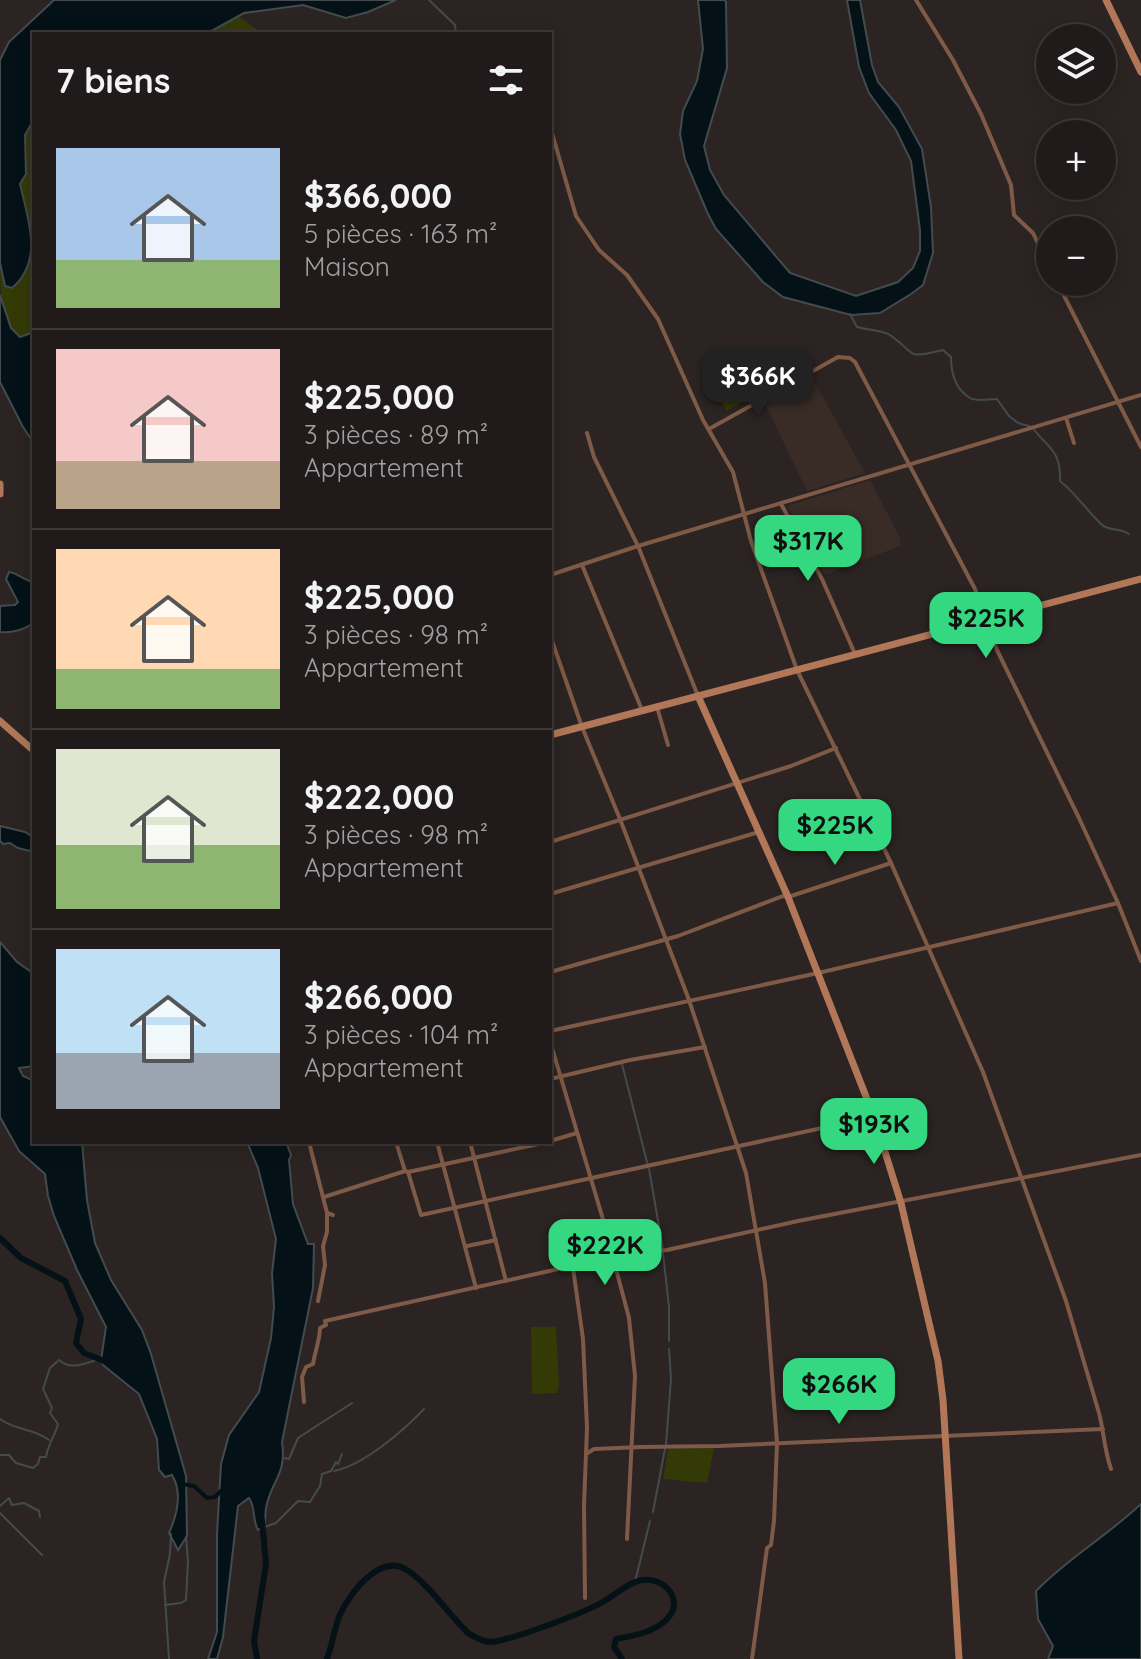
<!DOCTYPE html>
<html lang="fr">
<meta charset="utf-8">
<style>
body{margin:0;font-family:Quicksand,sans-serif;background:#282423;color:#f1f3f6;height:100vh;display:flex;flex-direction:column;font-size:30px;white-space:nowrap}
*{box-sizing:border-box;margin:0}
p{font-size:26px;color:#a2a1a2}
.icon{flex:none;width:44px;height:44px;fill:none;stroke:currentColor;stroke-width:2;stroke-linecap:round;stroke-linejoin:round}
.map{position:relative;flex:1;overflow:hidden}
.sheet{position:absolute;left:32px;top:32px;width:520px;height:1112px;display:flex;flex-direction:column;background:#201b1a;border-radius:0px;box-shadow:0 4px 20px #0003,0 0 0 2px #3d3939}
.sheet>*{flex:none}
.tools{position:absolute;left:1036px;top:24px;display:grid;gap:16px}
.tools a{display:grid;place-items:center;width:80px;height:80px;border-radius:50%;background:#201b1a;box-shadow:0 4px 20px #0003,0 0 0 2px #3d3939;font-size:40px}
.price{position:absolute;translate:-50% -68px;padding:0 18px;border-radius:16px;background:#34d881;color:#111;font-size:26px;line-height:52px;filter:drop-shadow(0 2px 4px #0008)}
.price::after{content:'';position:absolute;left:50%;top:48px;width:24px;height:18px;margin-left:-12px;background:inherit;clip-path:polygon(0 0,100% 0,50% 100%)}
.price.active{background:#222;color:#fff}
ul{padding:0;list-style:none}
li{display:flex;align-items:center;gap:24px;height:200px;padding:0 24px}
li+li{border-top:2px solid #3d3939}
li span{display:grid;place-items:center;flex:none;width:224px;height:160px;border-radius:0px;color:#555}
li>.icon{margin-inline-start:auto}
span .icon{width:96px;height:96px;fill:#fffc;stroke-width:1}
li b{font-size:34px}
h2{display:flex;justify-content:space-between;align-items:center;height:96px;padding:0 24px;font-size:34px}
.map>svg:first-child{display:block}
.built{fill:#392c27}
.green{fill:#343a06}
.water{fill:#041218;stroke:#434b4f;stroke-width:2}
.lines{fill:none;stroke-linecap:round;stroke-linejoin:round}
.stream{stroke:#434b4f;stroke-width:2}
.canal{stroke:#041218;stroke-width:4}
.river{stroke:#041218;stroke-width:6}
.street{stroke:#7f5a47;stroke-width:4}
.secondary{stroke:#b17758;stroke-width:7}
</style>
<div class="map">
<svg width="1141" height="1659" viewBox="0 0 1141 1659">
<rect width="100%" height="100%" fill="#2b2422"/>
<!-- built -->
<g class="built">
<path d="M811 376 865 473 807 491 764 402Z"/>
<path d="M870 480 901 540 900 546 828 574 823 573 788 506Z"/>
</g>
<!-- green -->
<g class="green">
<path d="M238 16 263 34H206Z"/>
<path d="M34 119V332L20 337C0 318 0 290 0 263L5 286 22 279C37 244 28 220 20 184L26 174 25 135Z"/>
<path d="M728 368 743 402 726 411 711 376Z"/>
<path d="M531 1327H556L559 1383 557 1393 532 1394Z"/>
<path d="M714 1448 707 1483 663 1479 668 1449Z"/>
</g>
<!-- water -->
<g class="water">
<path d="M54 0H396L368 12 346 18 303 5 244 13 206 34H34V119L25 135 26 174 20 184C28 219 44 261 12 288L5 286 0 263V60L9 42Z"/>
<path d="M698 0H725L726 3 727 68 704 146 710 170 724 195 790 273 856 296 898 282 913 268 920 251V230L911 161 896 130 869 93 859 67 847 0H860L872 65 878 82 899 107 922 149 931 207 933 253 923 285 911 294 880 313 851 315 783 297 763 282 716 229 708 214 685 160 680 134 683 111 697 81 703 49Z"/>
<path d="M0 295 11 328 20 337 34 332V443L23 427 0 382Z"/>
<path d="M9 572C18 573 26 582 34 582V623C22 630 14 633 0 632V606L15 605 18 602 6 579Z"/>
<path d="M0 826 25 832 34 838V852L18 848 10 843 3 844 0 841Z"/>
<path d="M0 942 17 962 34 974V1066L19 1068 23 1076 34 1081V1142H82L87 1200 95 1243 111 1280 142 1330 151 1354 186 1476 187 1536 178 1550 169 1533C177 1515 183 1493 172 1475L165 1477 159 1470 157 1439 139 1394 103 1365 101 1360 106 1327 77 1270 54 1216 48 1196 45 1174 19 1151 0 1117Z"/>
<path d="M247 1142H286L291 1155 289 1160 293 1204 308 1244H314L313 1288 282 1442C287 1476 271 1480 266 1508 265 1515 266 1521 264 1527L258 1530C252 1520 256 1507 249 1498L238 1506 223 1637 217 1659H208L217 1632V1534L221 1464 229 1435 259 1392 271 1338 274 1307 272 1273 276 1239 258 1168Z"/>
<path d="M1141 1504V1659H1048L1053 1646 1038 1619 1036 1591C1068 1558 1107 1536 1141 1504Z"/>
</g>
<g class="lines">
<!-- stream -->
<g class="stream">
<path d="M429 0 455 25 456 34"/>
<path d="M850 314 857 327C867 330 881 330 890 335 918 355 905 359 943 350L951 357C951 372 955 389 970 398 977 402 989 399 997 399L1009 416 1018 423 1032 427C1048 449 1061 449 1060 481 1075 493 1086 509 1100 523 1108 532 1120 527 1129 534"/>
<path d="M622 1064 648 1166"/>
<path d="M649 1169 663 1249"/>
<path d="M663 1253 669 1307V1341"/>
<path d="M0 1419C16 1431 34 1428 49 1440"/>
<path d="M666 1444 671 1379 669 1349"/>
<path d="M0 1455H9L16 1463 33 1468 38 1464 40 1457H46C48 1444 55 1436 58 1424L50 1413 52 1408 43 1389 50 1368 59 1360C71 1371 86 1363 100 1359"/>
<path d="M285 1458 289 1459 298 1438 352 1403"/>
<path d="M334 1471C364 1465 403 1431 424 1409"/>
<path d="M0 1506 9 1498 12 1505 24 1503 39 1511 40 1517"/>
<path d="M653 1512 665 1449"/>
<path d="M0 1513 42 1555"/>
<path d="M262 1528 276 1523 298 1501 310 1502 320 1486 322 1474 331 1471 336 1462 338 1464 342 1454"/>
<path d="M635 1582 650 1521"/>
<path d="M165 1605 181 1603 186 1600 188 1561 186 1537"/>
<path d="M169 1659 164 1582 170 1554 171 1534"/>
</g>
<!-- canal -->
<path class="canal" d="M182 1484 194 1486 207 1498 215 1497 224 1488"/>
<!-- river -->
<g class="river">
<path d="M0 1238 21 1258 65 1281 81 1319 76 1343 84 1353 109 1363"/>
<path d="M257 1659 254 1641 266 1564 262 1520"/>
<path d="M327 1659C332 1645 334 1631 339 1617 348 1595 380 1552 407 1570 431 1586 447 1613 468 1633 475 1637 481 1641 490 1642 507 1642 583 1613 601 1603 614 1596 628 1582 643 1580 665 1577 685 1601 667 1619 655 1632 633 1636 616 1639L614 1647 622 1659"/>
</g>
<!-- street -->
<g class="street">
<path d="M916 0 953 60 981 114 1011 185 1014 215 1033 233 1050 268"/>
<path d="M552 133 576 216 599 250 627 275 658 319 703 420 733 472 751 541 797 670 891 863 983 1072 1066 1301 1099 1413C1104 1432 1104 1449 1111 1469"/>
<path d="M1057 282 1141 447"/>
<path d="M1066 418 1074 443"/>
<path d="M709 429 838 357 850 358 855 362 975 589 997 650 1079 818 1118 903 1141 961"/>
<path d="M587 433 594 457 638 546 698 696"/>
<path d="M781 504 822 579 855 654"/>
<path d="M582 565 642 710"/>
<path d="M550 575 638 546 1141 395"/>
<path d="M550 635 582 727 620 819 689 1000 746 1173 765 1283 777 1443 774 1521 771 1545 767 1548 752 1659"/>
<path d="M657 707 668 745"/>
<path d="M550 842 791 766 836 748"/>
<path d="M550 894 759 832"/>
<path d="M550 972 678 936 783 896 788 897 891 863"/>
<path d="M550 1031 818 973 1118 903"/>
<path d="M550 1041 602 1216 629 1318 635 1376 627 1539"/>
<path d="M550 1079 630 1060 705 1047"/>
<path d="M550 1141 577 1133"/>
<path d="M309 1142 327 1213 333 1215"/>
<path d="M396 1142 405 1171 408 1172 421 1215 873 1117"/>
<path d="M437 1142 476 1288"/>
<path d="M470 1142 506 1281"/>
<path d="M408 1172 548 1142"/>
<path d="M324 1197 405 1171"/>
<path d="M467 1246 496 1240"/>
<path d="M573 1268 583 1339 587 1428 584 1505 585 1598"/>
<path d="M318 1301 325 1265 323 1246 327 1232V1213"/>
<path d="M304 1402 302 1377 306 1367 313 1364C315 1352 320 1339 320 1328L326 1325 325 1321 630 1253 667 1250 798 1221 1141 1155"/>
<path d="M586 1454 594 1449 641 1447 719 1446 1103 1429"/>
</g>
<!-- secondary -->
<g class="secondary">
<path d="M1106 0 1141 72"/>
<path d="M0 484V494"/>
<path d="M698 696 788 897 874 1117 901 1203 938 1361 943 1400 959 1659"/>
<path d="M0 721 34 751"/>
<path d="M550 735 1141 579"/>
</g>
</g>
</svg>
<div class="tools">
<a><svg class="icon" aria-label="layers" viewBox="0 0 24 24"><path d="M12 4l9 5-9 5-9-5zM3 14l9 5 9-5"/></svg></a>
<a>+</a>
<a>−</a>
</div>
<b class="price active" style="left:758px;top:418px">$366K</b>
<b class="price" style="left:808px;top:583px">$317K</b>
<b class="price" style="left:986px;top:660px">$225K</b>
<b class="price" style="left:835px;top:867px">$225K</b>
<b class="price" style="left:874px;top:1166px">$193K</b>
<b class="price" style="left:605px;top:1287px">$222K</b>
<b class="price" style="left:839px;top:1426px">$266K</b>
<section class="sheet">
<h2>7 biens<svg class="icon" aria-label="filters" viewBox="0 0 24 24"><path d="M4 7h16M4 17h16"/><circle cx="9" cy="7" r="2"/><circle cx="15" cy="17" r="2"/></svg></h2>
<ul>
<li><span style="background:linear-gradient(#a9c7e8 70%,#8fb573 0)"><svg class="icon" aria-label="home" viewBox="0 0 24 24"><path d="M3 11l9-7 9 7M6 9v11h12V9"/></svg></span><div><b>$366,000</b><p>5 pièces · 163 m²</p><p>Maison</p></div></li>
<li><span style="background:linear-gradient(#f6c9c9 70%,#b9a48a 0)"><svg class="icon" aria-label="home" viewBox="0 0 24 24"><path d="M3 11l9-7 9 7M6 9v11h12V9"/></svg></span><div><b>$225,000</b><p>3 pièces · 89 m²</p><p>Appartement</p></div></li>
<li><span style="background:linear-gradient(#ffd9b3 75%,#8fb573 0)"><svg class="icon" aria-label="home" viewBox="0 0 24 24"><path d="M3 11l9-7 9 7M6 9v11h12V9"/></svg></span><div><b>$225,000</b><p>3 pièces · 98 m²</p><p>Appartement</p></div></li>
<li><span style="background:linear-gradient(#dfe7d0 60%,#8fb573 0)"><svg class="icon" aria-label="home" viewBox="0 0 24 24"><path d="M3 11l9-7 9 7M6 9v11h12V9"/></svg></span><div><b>$222,000</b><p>3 pièces · 98 m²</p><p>Appartement</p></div></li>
<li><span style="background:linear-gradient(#bfe0f5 65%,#9aa5b1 0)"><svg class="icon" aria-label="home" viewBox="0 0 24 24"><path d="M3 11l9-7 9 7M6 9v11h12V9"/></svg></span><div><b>$266,000</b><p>3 pièces · 104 m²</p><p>Appartement</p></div></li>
</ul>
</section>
</div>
